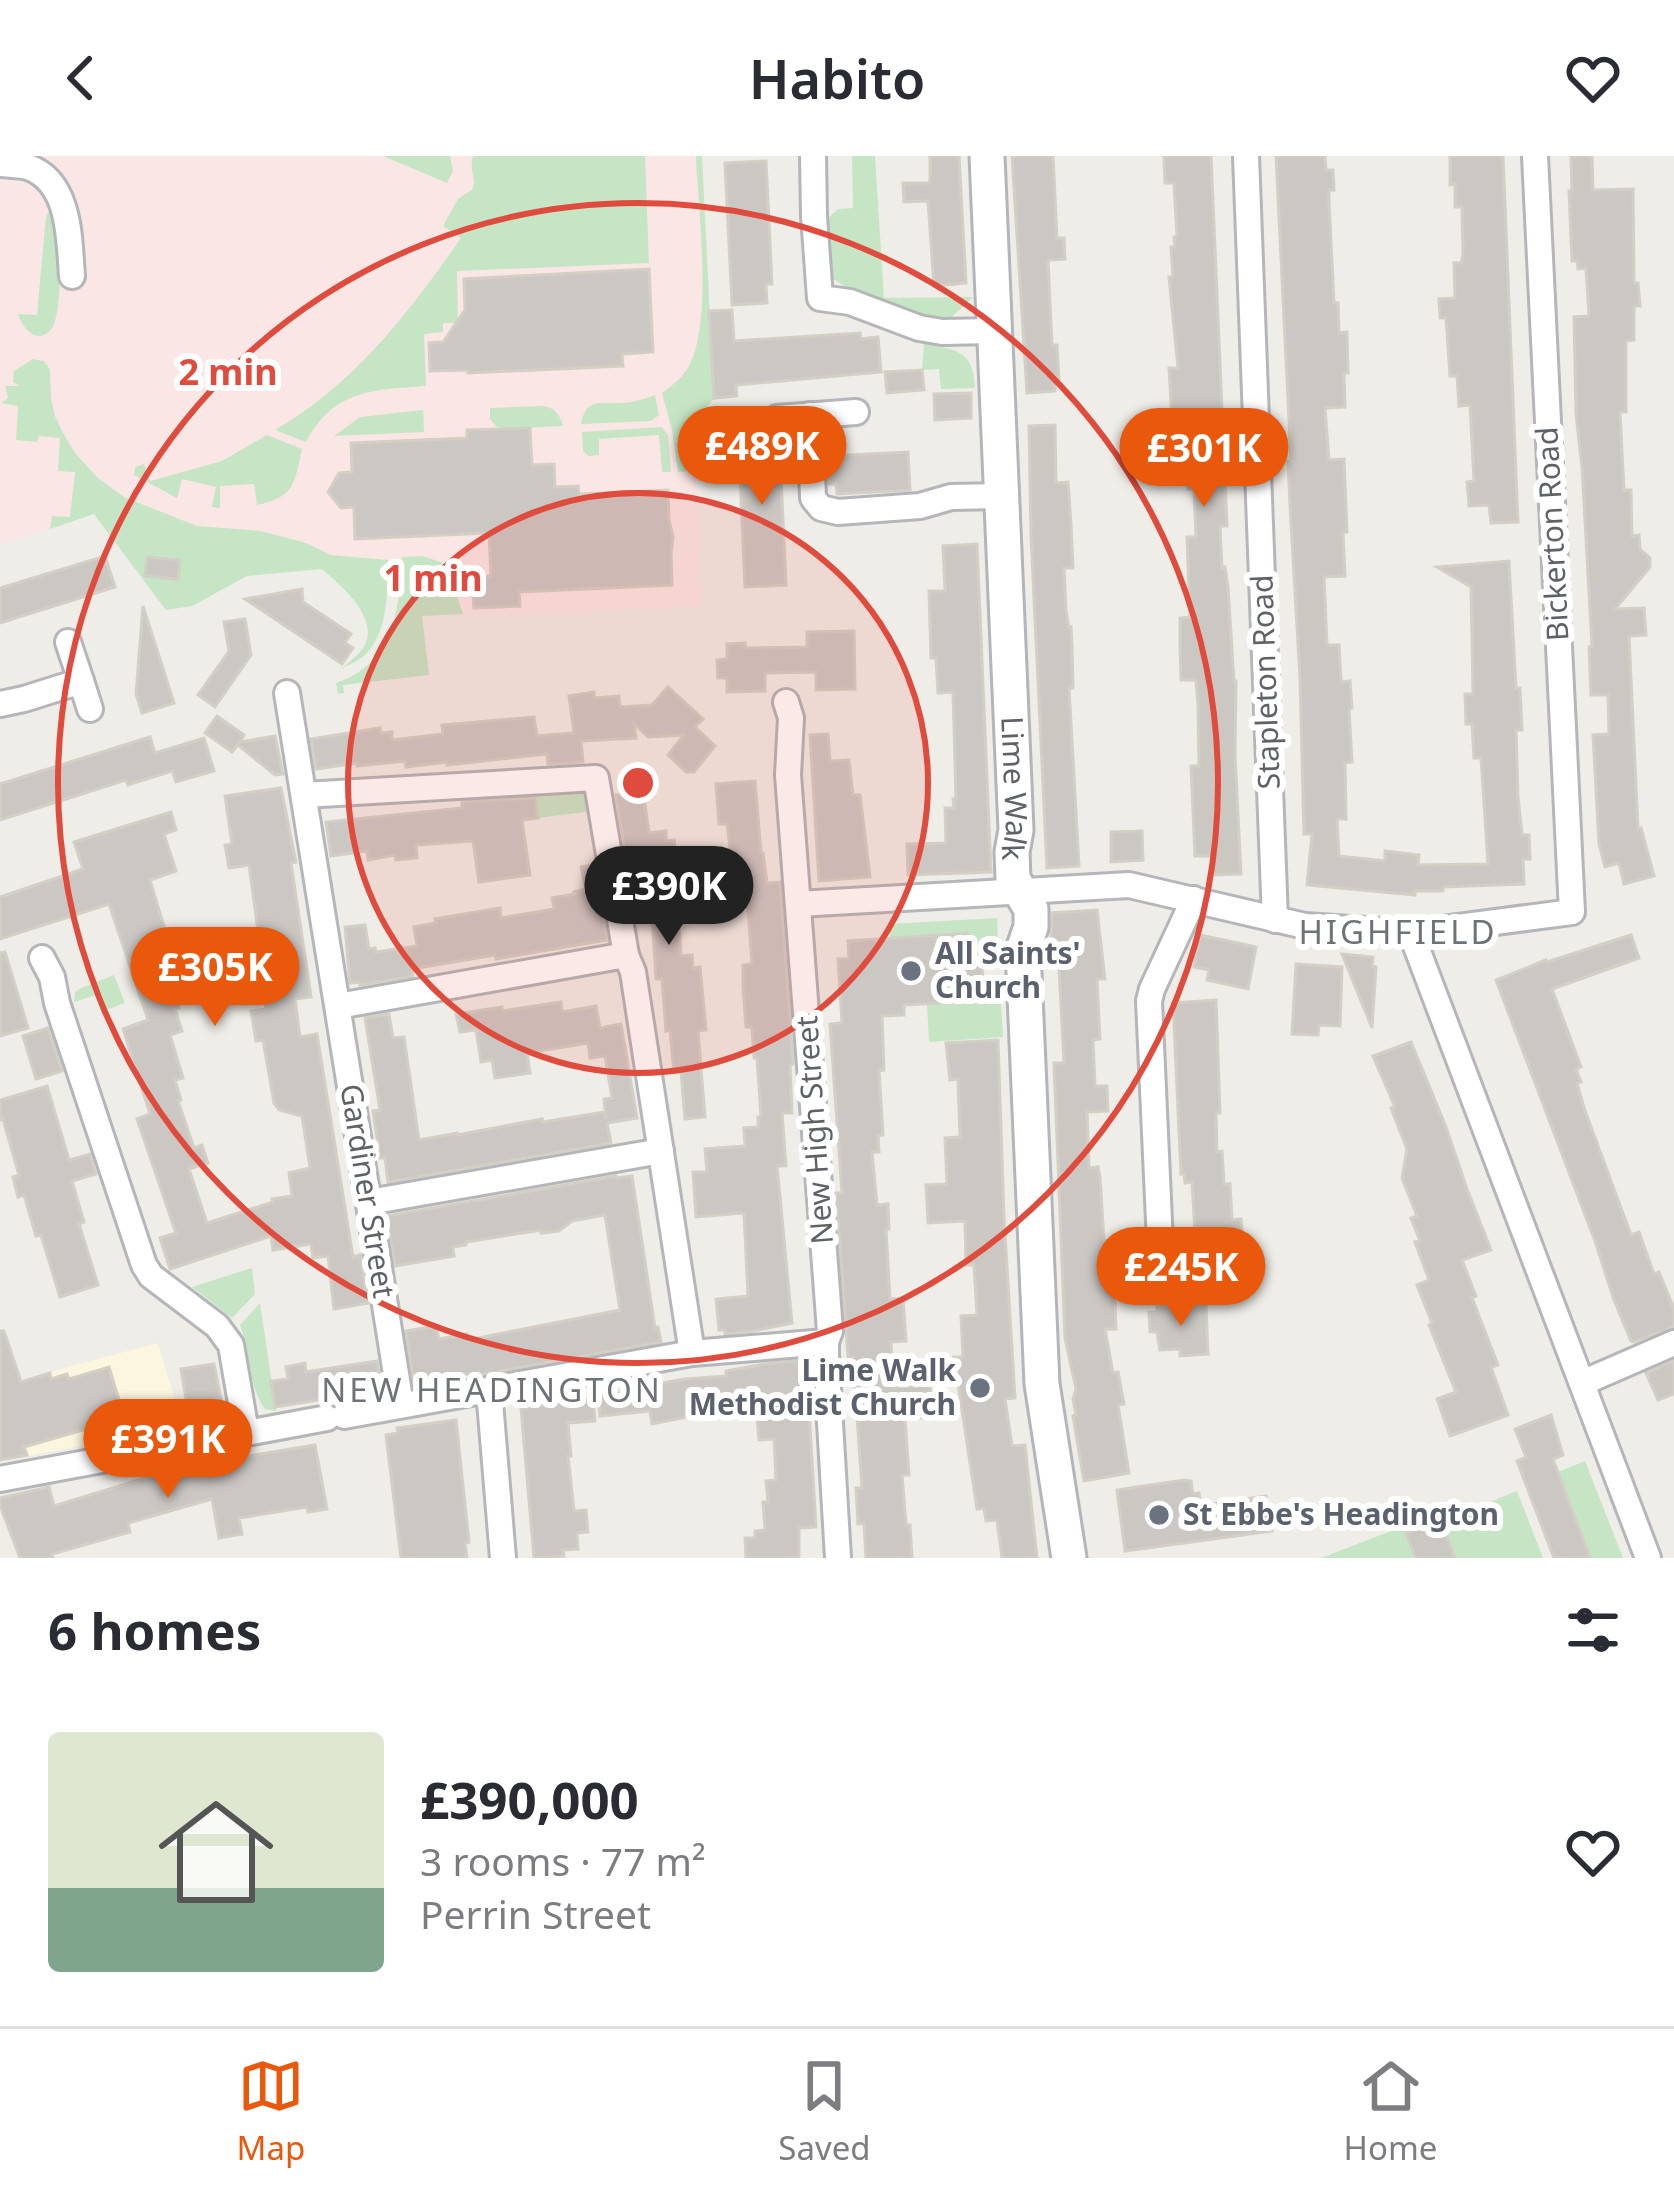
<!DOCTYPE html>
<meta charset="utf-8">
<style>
body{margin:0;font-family:"Noto Sans",sans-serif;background:#f2f2f3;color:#2b2b33;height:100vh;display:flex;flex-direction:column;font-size:45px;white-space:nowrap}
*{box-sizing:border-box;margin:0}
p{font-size:39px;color:#7c7c81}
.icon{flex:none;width:66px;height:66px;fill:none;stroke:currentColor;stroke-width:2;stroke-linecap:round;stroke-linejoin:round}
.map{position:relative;height:1402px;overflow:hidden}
.details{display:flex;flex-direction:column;background:#fff;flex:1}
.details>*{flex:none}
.price{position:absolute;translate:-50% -102px;padding:0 27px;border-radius:42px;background:#ea580c;color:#fff;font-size:39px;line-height:78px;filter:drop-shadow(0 3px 6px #0008)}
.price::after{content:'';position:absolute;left:50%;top:72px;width:36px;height:27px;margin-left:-18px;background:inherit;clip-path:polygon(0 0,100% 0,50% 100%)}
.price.current{background:#222;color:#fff}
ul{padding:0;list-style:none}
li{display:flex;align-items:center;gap:36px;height:300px;padding:0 48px}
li+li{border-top:3px solid #e1e1e2}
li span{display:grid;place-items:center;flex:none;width:336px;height:240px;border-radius:12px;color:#555}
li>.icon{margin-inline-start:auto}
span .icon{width:144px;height:144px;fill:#fffc;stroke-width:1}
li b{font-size:51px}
h2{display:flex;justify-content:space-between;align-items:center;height:144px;padding:0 48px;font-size:51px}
header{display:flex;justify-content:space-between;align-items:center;height:156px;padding:0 48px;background:#fff;font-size:54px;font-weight:600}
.tabs{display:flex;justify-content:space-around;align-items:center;height:168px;border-top:3px solid #e1e1e2;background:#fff;font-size:33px;color:#7c7c81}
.tabs a{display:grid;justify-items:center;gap:6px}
.tabs .current{color:#ea580c}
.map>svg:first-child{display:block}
.commercial{fill:#fcf6df}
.medical{fill:#fae7e5}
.green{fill:#c5e5c5}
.building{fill:#cbc8c4;stroke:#d4cfc5;stroke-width:3}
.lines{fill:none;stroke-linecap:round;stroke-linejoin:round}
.street-casing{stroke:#b4b6ba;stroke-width:30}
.secondary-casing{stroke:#b3b5ba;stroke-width:39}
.street{stroke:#fff;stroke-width:24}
.secondary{stroke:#fff;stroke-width:33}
.ring{fill:none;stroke:#df4b3d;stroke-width:6}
.worship-dot{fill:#6b7280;stroke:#fff;stroke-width:4.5}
.labels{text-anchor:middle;stroke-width:12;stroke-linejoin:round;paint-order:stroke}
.street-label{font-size:30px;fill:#5e6166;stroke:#fff}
.worship-label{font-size:30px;font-weight:bold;fill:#5b616d;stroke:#fff;text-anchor:start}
.neighbourhood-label{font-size:33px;letter-spacing:3px;fill:#6f7378;stroke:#fff}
.centre{fill:#df4b3d;stroke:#fff;stroke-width:6}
.ring-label{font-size:36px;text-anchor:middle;font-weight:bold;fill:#df4b3d;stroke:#fff;stroke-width:12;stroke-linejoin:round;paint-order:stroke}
</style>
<header><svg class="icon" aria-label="back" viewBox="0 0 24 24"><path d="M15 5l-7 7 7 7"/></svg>Habito<svg class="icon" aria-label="heart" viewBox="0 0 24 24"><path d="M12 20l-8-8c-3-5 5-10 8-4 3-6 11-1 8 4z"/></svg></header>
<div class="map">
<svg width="1674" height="1402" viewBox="0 0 1674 1402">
<rect width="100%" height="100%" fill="#efede7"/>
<!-- commercial -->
<path class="commercial" d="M158 1187 183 1271 0 1305V1233L67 1211Z"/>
<!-- medical -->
<path class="medical" d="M0 0H702L714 242 697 264 700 450 461 461 401 444 322 413 247 420 192 450 166 454 94 358 0 389Z"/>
<!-- green -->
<g class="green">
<path d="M383 0H450L453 15 447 27Z"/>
<path d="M473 0H645L649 107 457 115 458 167H443V176L424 178 426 230C373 234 334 233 306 286L275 274C355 228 409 156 461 82L443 70 458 43 473 33C476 20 469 12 473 0Z"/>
<path d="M696 0H702L714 242 697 264 698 315 678 316 672 274 662 237C673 229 682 222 689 210 713 165 698 53 696 0Z"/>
<path d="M852 0H875L884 142 973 141 944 168 853 136 829 120 825 65 838 53 853 52Z"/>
<path d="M49 56C51 59 54 61 55 64 62 79 62 159 52 172 38 191 22 172 18 158L37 159 46 60Z"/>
<path d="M924 188C956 194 973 193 975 232L941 233 939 213 922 214Z"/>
<path d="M33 203 44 205 50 214 51 242 55 260 63 277 75 297 98 322 124 341 197 370 261 375 306 387 331 399 388 404C387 434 389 473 367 497 361 504 350 508 342 512 351 504 364 496 367 483 374 457 339 428 322 413L247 420 192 450 166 454 94 358 50 373 52 360 70 361 75 316 58 315 60 282 39 280 37 286 16 284 18 250 1 247 8 242 5 230H20L13 226 14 215Z"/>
<path d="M655 239 659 259 651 265 581 268C586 241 601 248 623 247 634 246 644 243 655 239Z"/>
<path d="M542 250C554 251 560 258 563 270L505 273 497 271 490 263V252Z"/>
<path d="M423 254 424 276 334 280 360 261Z"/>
<path d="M662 271 668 279 671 316H662L659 279 599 283V299L589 300 583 295 582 276Z"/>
<path d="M267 279 302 293C294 328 295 341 257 349L254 328 220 330V352L212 351 216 331 182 323 177 342 134 319 135 311 144 308 150 325 222 305Z"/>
<path d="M422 400 441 406 450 420 463 458 422 460 429 519 343 529 344 537 338 538 336 527C395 507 399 455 402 401Z"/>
<path d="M588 635 591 655 538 662 535 639Z"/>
<path d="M997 762 998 787 969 789 967 777 890 782 889 768Z"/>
<path d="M114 819 125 847 101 856 96 839 74 846 75 836 79 833Z"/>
<path d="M1000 832 1003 881 929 886 927 848 971 845 970 834Z"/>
<path d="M252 1112 255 1138 232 1162 192 1131Z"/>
<path d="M260 1147 276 1255 265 1253C248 1230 250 1195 240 1169Z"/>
<path d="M1585 1305 1623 1402H1590L1558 1316Z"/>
<path d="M1517 1335 1543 1402H1455L1441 1366Z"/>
<path d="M1404 1370 1416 1401 1413 1402H1321Z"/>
</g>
<!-- building -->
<g class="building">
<path d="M930 0H959L966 127 934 130 928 45 904 46 903 27H930Z"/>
<path d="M1012 0H1053L1057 82H1064L1065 103 1048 104 1052 189H1057L1059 224 1055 225V235L1027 237Z"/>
<path d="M1164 0H1211L1227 370H1220L1222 412 1225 411 1228 431 1234 525H1236L1235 599 1241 718 1212 719V700H1195L1191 610H1199L1198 549 1196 524H1181L1180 487V462L1190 461 1187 381H1196L1194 333H1188L1186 285 1165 286 1164 265 1172 264 1169 212H1178L1169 121H1173L1171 91H1175L1174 81H1177L1174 27H1165Z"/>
<path d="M1276 0H1325L1326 14H1333L1334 34H1329V45L1334 147H1338L1339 177 1347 176 1348 217H1344L1345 251 1325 252 1329 304 1344 303 1347 376H1343L1345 420 1324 421 1327 489H1339L1341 526 1350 525 1352 552 1349 553 1352 606 1345 607 1346 663H1337L1339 700 1385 705V695L1419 699 1418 709 1488 708 1481 602H1474L1472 568H1466L1465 538H1473L1471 431 1437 411 1509 405 1516 532H1520L1522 574H1516L1518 641 1522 679H1529L1530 703H1523L1524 728 1443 731V735H1415V739L1307 729 1312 678H1304L1300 522 1290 350 1288 305H1291Z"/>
<path d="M1450 0H1503L1518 366 1491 367 1489 349 1469 350 1467 326 1474 325 1470 249 1459 250 1457 220H1450L1446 162H1440L1439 143 1455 142 1454 107H1461L1463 98 1462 51H1455V28L1450 29Z"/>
<path d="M1571 0H1592L1593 34 1633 33 1634 127H1638L1640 150H1634V184L1626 185V256H1620L1624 334H1631L1632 380 1639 379 1640 393 1650 402V411L1615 453 1644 452 1646 479 1629 480 1638 673 1641 672 1654 720 1624 728 1619 707 1605 711 1599 688 1593 579 1609 578 1608 539H1591L1589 491 1592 490 1582 311 1576 258 1574 161 1589 160 1586 112 1578 113 1577 105H1572L1569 35H1572Z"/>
<path d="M766 5 772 128H766L767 147 732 149 725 7Z"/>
<path d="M649 113 653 196 622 198 623 210 468 217V214L430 215 429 187 443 186 465 154 464 123Z"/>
<path d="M732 154 734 185 860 177 861 183 878 181 881 216 736 229 737 240 714 242 709 155Z"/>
<path d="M922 214 924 234 887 237 885 216Z"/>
<path d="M971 237V262L935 264 934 238Z"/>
<path d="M1055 269 1056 327 1068 326 1071 368 1073 412H1064L1066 455 1069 472 1071 471 1072 490 1073 532H1069L1079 710 1047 712 1031 380 1029 270Z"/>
<path d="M530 272 532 309 554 308 555 331 578 330 579 338 668 334 669 364 673 381 671 397 672 429 519 436 520 450 474 452 472 421 491 420 489 377 355 383 354 351 341 352 328 336 339 317 352 316 351 287 467 282V274Z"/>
<path d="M765 273 779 278 786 429 745 431 738 275Z"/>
<path d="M908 296 910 334 837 338 836 328H829L828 300Z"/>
<path d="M977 388 991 716 908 719 907 688 946 687 945 652H954L953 643H956L953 536 938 537 936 502H931L929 435H945L943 390Z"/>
<path d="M105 400 115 431 0 467V432Z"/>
<path d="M147 401 180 404 178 423 145 420Z"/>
<path d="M302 433 303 446 351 478 345 487 353 492 342 508 245 443Z"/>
<path d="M143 450 174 547 142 557 136 538Z"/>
<path d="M245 463 251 499 215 551 198 539 229 495 224 466Z"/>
<path d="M854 475 855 533 816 534V516L765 517V535L727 536V522H718L717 504 727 503V488L745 487V492L807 491V476Z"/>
<path d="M668 531 703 563 695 571 715 590 694 616H686L668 599 684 579 648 581 634 568 636 582 581 585 583 606 548 608 547 598 447 609V606L406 611 405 605 357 610V607L316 613 311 583 380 572 381 577 392 576V584L443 578 442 569 534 561 537 580 574 577 569 540 594 536V542L619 540 620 551 652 549Z"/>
<path d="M217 560 244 579 240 586 275 580 283 618 275 619 238 589 232 596 205 577Z"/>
<path d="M828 578 830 605 849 604 853 639H860L870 721 819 725 810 579Z"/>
<path d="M150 581 155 597 204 582 214 615 176 626 172 615 128 629 126 624 0 664V628Z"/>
<path d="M755 625 761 697H763L767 727 780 726 793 908 790 909 792 957H782L786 1010H777L792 1167 753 1175 725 1178V1174H719L716 1143 748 1140 744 1057 696 1061 693 1016H707L705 993 745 990 744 972 758 971V961H761L757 902H754L752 871H746L743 830V809L752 808 746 727 735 728 727 668H719L716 628Z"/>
<path d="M281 632 296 706 291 707 311 841 295 843 300 881 317 878 353 1101 360 1099 368 1147 334 1153 328 1100 313 1102 311 1088 273 1094 271 1080 170 1113 160 1082 176 1077 137 963 150 958 123 873 148 864 109 748 0 783V741L83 713 74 686 171 656 176 674 164 678 176 715 150 724 169 787 163 788 170 809 165 810 179 852 175 853 182 875 170 879 183 922 175 924 181 944 178 945 194 992 202 989 208 1007 189 1013 207 1067 273 1046 272 1043 292 1040 289 1017 310 1012 302 960 279 954 274 947 263 884 256 885 251 855 266 853 263 835 266 834 249 709 229 712 225 689 232 688 225 640Z"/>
<path d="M643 635 649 677 666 675V685L674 684 676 705H678L679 743H677L681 800 692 799 693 812 700 811 706 874 698 875 705 961 685 963 681 916 674 917 670 874 666 875 662 823H656L651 744 645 745 643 698 626 700 616 639Z"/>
<path d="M535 642 538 662 522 664 530 719 479 726 473 685 416 689 417 702 396 704 395 699 368 704 367 695 331 700 326 666 462 652V646Z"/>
<path d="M1142 675 1143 704 1111 706V676Z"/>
<path d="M594 709 607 784 496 803 495 799 412 813 413 820 360 829 359 826 350 827 345 771 365 769 369 793 375 792 376 796 417 790 414 771 436 767 435 763 500 752 501 762 554 753 552 742 575 738 574 736 586 733 581 711Z"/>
<path d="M1097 754 1105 823H1097L1100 883 1093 884 1095 930H1107L1108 955 1087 956 1089 1012 1098 1011 1100 1021 1104 1085 1113 1084 1116 1173H1105L1113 1217 1118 1216 1124 1248 1118 1249 1129 1317 1084 1325 1073 1260 1076 1259 1073 1243 1076 1233 1065 1182 1054 907H1064L1058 792H1052L1051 778 1052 757Z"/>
<path d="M968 777 969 789 981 788 983 827 970 828 971 845 904 849V859L882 860 884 914 879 915 883 979 878 980 879 996H872L877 1049 888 1048 889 1073H886L890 1143 903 1142 906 1185 891 1186 893 1231 930 1229 932 1261 905 1263 909 1319H902L906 1369H910L912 1402H866L864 1367 858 1368 856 1332H862L860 1304 853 1201H848L836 1037H842L830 868 842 867 838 803H849L848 785Z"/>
<path d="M1200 779 1256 791 1248 833 1207 824 1209 814 1194 811Z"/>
<path d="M1631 779 1639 802 1552 833 1581 911 1576 913 1581 926 1577 927 1584 952 1631 1079 1639 1076 1654 1118 1659 1116 1674 1153V1171L1634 1186 1631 1185 1614 1144 1595 1085 1496 824 1546 804 1547 806Z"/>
<path d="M5 796 28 872 0 880V797Z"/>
<path d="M1342 798 1373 801 1372 810 1376 811 1372 872Z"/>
<path d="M1296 808 1342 811 1340 870 1319 869 1318 879 1292 878Z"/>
<path d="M1216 844 1220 957H1216L1217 996 1222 995 1224 1028H1230L1232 1064 1241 1063 1243 1091 1252 1090 1254 1134 1234 1135V1146L1212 1147 1209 1085H1203V1077H1195L1192 1026 1185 1027 1184 1017 1181 1018 1173 847Z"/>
<path d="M561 846 562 856 596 850 600 872 621 868 637 962 607 967 611 987 388 1026 385 1002H380L373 955 380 954 365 862 389 858 393 882 404 881 419 984 457 977V979L542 963 543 966 605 956 606 962 604 943 612 942 605 900 590 902 588 887 527 897 530 917 495 922 492 904 481 906 476 874 460 876 456 858 502 851V855Z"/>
<path d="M48 872 62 915 36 923 23 880Z"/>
<path d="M998 884 1004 1062 1015 1242 1005 1243 1012 1290 1025 1289 1037 1402H1002L997 1364 986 1365 984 1352 977 1353 954 1201H963L961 1160 977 1159 974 1109H966L965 1065 928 1067 926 1029 947 1028 945 982 960 981 958 923 950 924 946 887Z"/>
<path d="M1411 886 1446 971 1467 1033 1491 1094 1462 1104 1476 1140 1472 1142 1498 1209 1491 1211 1508 1259 1450 1280 1437 1243 1456 1236 1429 1169 1432 1167 1417 1129 1429 1124 1415 1086 1420 1085 1411 1062 1417 1060 1402 1022 1407 993 1391 952 1395 951 1373 900Z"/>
<path d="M47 930 69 1004 90 998 96 1018 72 1025 84 1066 79 1068 98 1129 60 1141 41 1079 36 1080 24 1039 18 1041 13 1021 19 1019 3 963 0 964V944Z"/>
<path d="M616 1020 617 1022 632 1020 655 1172 658 1171 661 1186 479 1219V1216L414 1227 406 1175 436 1170 439 1183 467 1178 468 1184 620 1154 605 1059 572 1065 559 1075 541 1077V1074L466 1086V1089L453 1091 454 1100 395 1110 387 1060Z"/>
<path d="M1206 1149 1208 1198 1180 1200V1193L1160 1194 1157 1176H1150L1149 1156H1157V1151Z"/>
<path d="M0 1175H4L21 1226 50 1217 51 1223 67 1218 69 1223 109 1211 123 1257 103 1263 104 1268 24 1291 27 1299 0 1304Z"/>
<path d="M806 1204 816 1371 799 1372V1402H746L745 1382H755V1375L765 1374 763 1346H768L766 1325 776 1324 774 1283 759 1284 755 1238 715 1239V1250L696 1251V1259L652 1268 650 1255 600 1260 598 1239 646 1234 645 1230 685 1223 726 1220V1215L770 1207Z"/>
<path d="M377 1205 382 1234 275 1251 271 1225 288 1223 286 1211 305 1207 306 1216Z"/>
<path d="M1674 1205V1238L1658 1244 1646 1217Z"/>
<path d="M214 1208 221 1243 187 1249 181 1213Z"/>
<path d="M593 1243 595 1265 568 1267 571 1300H568L574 1355 586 1354 588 1376 577 1377 578 1393 563 1394 564 1400 534 1402 521 1252Z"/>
<path d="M1551 1259 1563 1299 1553 1303 1590 1402H1554L1517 1305 1526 1301 1515 1273Z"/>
<path d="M456 1264 469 1386 465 1387 467 1402H401L386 1279 398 1277 397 1272Z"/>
<path d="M315 1289 327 1353 308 1356 307 1351 239 1362 242 1378 219 1382 212 1343 128 1367 130 1376 52 1398 53 1402H20L0 1349V1342L49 1331 54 1350 181 1311Z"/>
<path d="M1184 1324 1191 1325 1193 1338 1199 1337 1200 1346 1203 1345 1204 1349 1266 1340 1272 1375 1125 1395 1117 1334Z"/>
<path d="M1440 1364 1455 1402H1416L1406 1377Z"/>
</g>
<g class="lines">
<!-- street casing -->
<g class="street-casing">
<g id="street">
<path d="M813 0 814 60 820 142 850 146 919 172 942 176 994 175"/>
<path d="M1246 0 1275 764"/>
<path d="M0 8C9 9 20 9 28 11 71 26 69 84 72 120"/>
<path d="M810 259 813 342 821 352 838 356 920 350 951 341 1002 340"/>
<path d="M777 262 856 256"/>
<path d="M68 486 81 525"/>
<path d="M287 537 401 1249"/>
<path d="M786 546 791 562 788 619 830 1175 826 1186V1199L838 1402"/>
<path d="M0 548 24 543 81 525 90 553"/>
<path d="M304 639 596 622 626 799 633 816 692 1197"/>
<path d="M798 748 1129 729 1305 770 1411 777 1572 756 1535 0"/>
<path d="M1411 777 1648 1402"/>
<path d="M42 802 52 821 57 847 144 1109 151 1120 217 1170 231 1189 246 1276"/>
<path d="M338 850 626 799"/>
<path d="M369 1046 661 995"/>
<path d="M1176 1118 1160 1087 1149 845 1152 833 1194 743"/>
<path d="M1582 1227 1674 1187"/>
<path d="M489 1234 503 1402"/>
<path d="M344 1260 692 1197 826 1186"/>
<path d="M0 1323 327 1262"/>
</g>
</g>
<!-- secondary casing -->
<g class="secondary-casing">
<g id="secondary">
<path id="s1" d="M987 0 1016 674 1012 696 1013 723 1031 753V771L1023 794 1042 1228 1069 1402"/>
</g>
</g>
<!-- street -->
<use href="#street" class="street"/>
<!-- secondary -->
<use href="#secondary" class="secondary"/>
</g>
<!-- distance rings -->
<circle cx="638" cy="627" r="290" fill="#df4b3d" fill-opacity=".12"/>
<g class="ring">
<circle cx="638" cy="627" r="290"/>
<circle cx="638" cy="627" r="580"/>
</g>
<!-- markers -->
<g class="worship-dot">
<circle cx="911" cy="815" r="12"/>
<circle cx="980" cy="1232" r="12"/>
<circle cx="1159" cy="1359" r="12"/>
</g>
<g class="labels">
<!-- street labels -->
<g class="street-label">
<text transform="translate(1553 378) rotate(-93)" y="10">Bickerton Road</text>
<text transform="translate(1266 526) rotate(-92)" y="10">Stapleton Road</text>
<text dy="10" stroke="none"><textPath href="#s1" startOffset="633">Lime Walk</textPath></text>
<text transform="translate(815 974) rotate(-94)" y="10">New High Street</text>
<text transform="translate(367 1035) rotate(81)" y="10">Gardiner Street</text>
</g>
<!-- worship labels -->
<g class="worship-label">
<text x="935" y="808">All Saints'<tspan x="935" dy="34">Church</tspan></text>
<text x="956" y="1225" text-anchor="end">Lime Walk<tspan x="956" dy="34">Methodist Church</tspan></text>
<text x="1183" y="1369">St Ebbe's Headington</text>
</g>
<!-- neighbourhood labels -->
<g class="neighbourhood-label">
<text x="1398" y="788">HIGHFIELD</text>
<text x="492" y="1246">NEW HEADINGTON</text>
</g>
</g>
<circle cx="638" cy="627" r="18" class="centre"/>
<g class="ring-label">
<text x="228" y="229">2 min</text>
<text x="433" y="435">1 min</text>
</g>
</svg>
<b class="price" style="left:762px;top:352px">£489K</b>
<b class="price" style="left:1204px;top:354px">£301K</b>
<b class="price current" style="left:669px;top:792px">£390K</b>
<b class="price" style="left:215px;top:873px">£305K</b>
<b class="price" style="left:1181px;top:1173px">£245K</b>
<b class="price" style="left:168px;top:1345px">£391K</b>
</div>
<section class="details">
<h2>6 homes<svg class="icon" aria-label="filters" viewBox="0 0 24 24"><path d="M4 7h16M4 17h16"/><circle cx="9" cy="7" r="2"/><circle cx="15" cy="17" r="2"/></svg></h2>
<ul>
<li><span style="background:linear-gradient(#dfe7d0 65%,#7fa58c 0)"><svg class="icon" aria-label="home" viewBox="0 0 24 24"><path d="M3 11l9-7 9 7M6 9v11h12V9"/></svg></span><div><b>£390,000</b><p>3 rooms · 77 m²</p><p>Perrin Street</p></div><svg class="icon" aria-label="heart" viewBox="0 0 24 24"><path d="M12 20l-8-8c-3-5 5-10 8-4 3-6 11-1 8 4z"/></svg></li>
</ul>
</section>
<nav class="tabs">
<a class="current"><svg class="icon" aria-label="map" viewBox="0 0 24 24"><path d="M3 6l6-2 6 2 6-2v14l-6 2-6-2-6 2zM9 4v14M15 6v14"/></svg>Map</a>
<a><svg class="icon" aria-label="saved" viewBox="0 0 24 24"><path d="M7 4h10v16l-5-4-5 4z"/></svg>Saved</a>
<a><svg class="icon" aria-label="home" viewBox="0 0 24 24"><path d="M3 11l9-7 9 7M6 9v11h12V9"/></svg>Home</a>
</nav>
